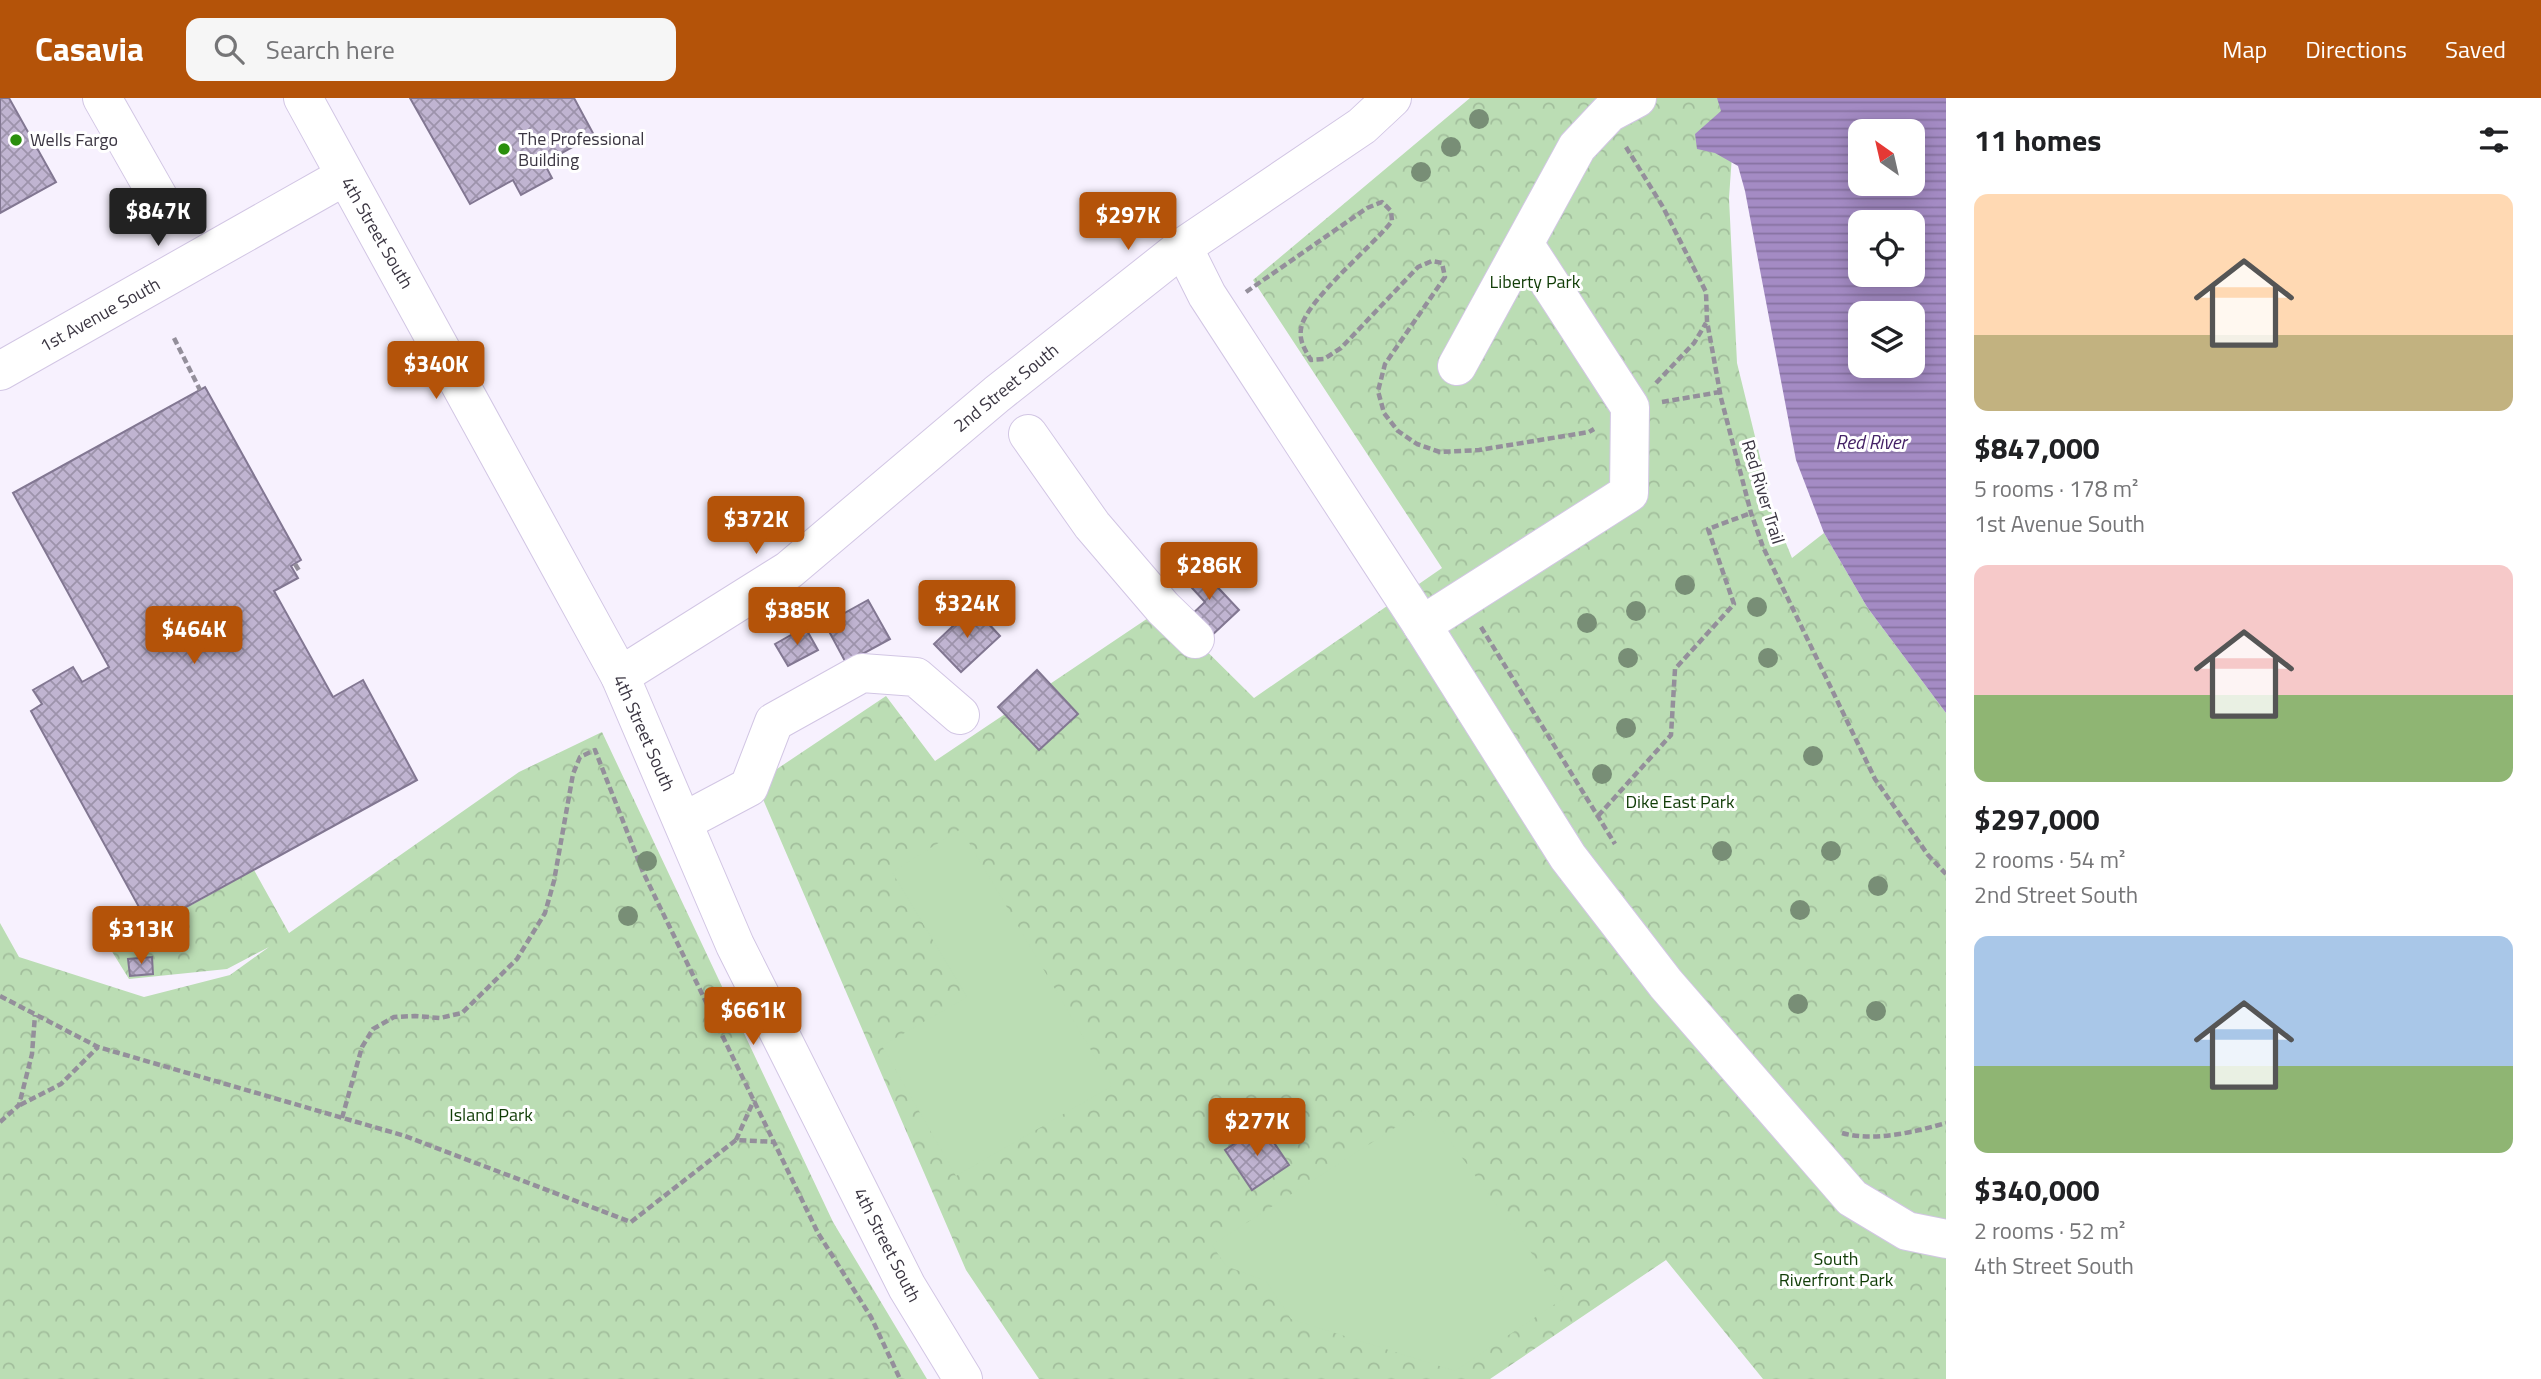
<!DOCTYPE html>
<meta charset="utf-8">
<style>
body{margin:0;font-family:"Titillium Web",sans-serif;background:#f6f6f6;color:#202124;height:100vh;display:flex;flex-direction:column;font-size:26px;white-space:nowrap}
*{box-sizing:border-box;margin:0}
p{font-size:23px;color:#757577}
.icon{flex:none;width:38px;height:38px;fill:none;stroke:currentColor;stroke-width:2;stroke-linecap:round;stroke-linejoin:round}
.map{position:relative;flex:1;overflow:hidden}
.side{display:flex;flex-direction:column;background:#fff;width:595px}
.side>*{flex:none}
.needle{width:46px;rotate:326deg}
.fabs{position:absolute;left:1848px;top:21px;display:grid;gap:14px}
.fabs a{display:grid;place-items:center;width:77px;height:77px;border-radius:14px;background:#fff;box-shadow:0 4px 18px #0003;font-size:35px}
.price{position:absolute;translate:-50% -60px;padding:0 16px;border-radius:7px;background:#b45309;color:#fff;font-size:23px;line-height:46px;filter:drop-shadow(0 2px 4px #0008)}
.price::after{content:'';position:absolute;left:50%;top:42px;width:21px;height:16px;margin-left:-10px;background:inherit;clip-path:polygon(0 0,100% 0,50% 100%)}
.price.current{background:#222;color:#fff}
ul{padding:0;list-style:none}
li{display:grid;align-content:center;gap:14px;height:371px;padding:0 28px}
li span{display:grid;place-items:center;height:217px;border-radius:14px;color:#555}
li>.icon{margin-inline-start:auto}
span .icon{width:126px;height:126px;fill:#fffc;stroke-width:1}
li b{font-size:30px}
h2{display:flex;justify-content:space-between;align-items:center;height:84px;padding:0 28px;font-size:30px}
header{display:flex;align-items:center;gap:42px;box-sizing:border-box;height:98px;padding:0 35px;background:#b45309;color:#fff}
header strong{font-size:33px}
nav{display:flex;gap:38px;margin-inline-start:auto;font-size:24px}
.search{width:490px;height:63px;background:#f6f6f6;display:flex;align-items:center;gap:18px;box-sizing:border-box;padding:0 24px;border-radius:14px;color:#757577;font-size:26px}
main{display:flex;flex:1;min-height:0}
.map>svg:first-child{display:block}
.park{fill:url(#park-crowns)}
.garden{fill:#bbddb4}
.water{fill:url(#water-rules);fill-rule:evenodd}
.building{fill:url(#building-cross-hatch);stroke:#827792;stroke-width:2}
.lines{fill:none;stroke-linecap:round;stroke-linejoin:round}
.minor-casing{stroke:#d2c6e4;stroke-width:40}
.path{stroke:#948f9b;stroke-width:4.5;stroke-dasharray:7 3.5;stroke-linecap:butt}
.minor{stroke:#fff;stroke-width:38}
.tree{fill:#788e76}
.poi-dot{fill:#2a8f0d;stroke:#fff;stroke-width:2.5}
.labels{text-anchor:middle;stroke-width:6;stroke-linejoin:round;paint-order:stroke}
.poi-label{font-size:18px;fill:#3b3642;stroke:#fff;text-anchor:start}
.street-label{font-size:18px;fill:#3b3642;stroke:#fff}
.park-label{font-size:18px;fill:#113d07;stroke:#fff}
.water-label{font-size:19px;font-style:italic;fill:#452266;stroke:#fff}
</style>
<header>
<strong>Casavia</strong>
<div class="search"><svg class="icon" aria-label="search" viewBox="0 0 24 24"><circle cx="10" cy="10" r="6"/><path d="M15 15l6 6"/></svg>Search here</div>
<nav><a>Map</a><a>Directions</a><a>Saved</a></nav>
</header>
<main>
<div class="map">
<svg width="1946" height="1281" viewBox="0 0 1946 1281">
<defs>
<pattern id="park-crowns" width="20" height="18" patternUnits="userSpaceOnUse" patternTransform="scale(1.75)"><rect width="20" height="18" fill="#bbddb4"/><path d="M2 6a3 3 0 1 1 6 0M12 15a3 3 0 1 1 6 0" fill="none" stroke="#a2be9c"/></pattern>
<pattern id="water-rules" width="6" height="5" patternUnits="userSpaceOnUse" patternTransform="scale(1.75)"><rect width="6" height="5" fill="#a48bc4"/><path d="M0 2.5h6" fill="none" stroke="#8772a1"/></pattern>
<pattern id="building-cross-hatch" width="8" height="8" patternUnits="userSpaceOnUse" patternTransform="scale(1.75)"><rect width="8" height="8" fill="#c0b4d1"/><path d="M0 0l8 8M0 8l8-8" fill="none" stroke="#9d93ab"/></pattern>
</defs>
<rect width="100%" height="100%" fill="#f7f1fe"/>
<!-- park -->
<g class="park">
<path d="M1470 0H1736L1729 100 1737 265 1774 416 1792 460 1824 435 1867 509 1946 615V1281H1763L1666 1162 1490 1281H1039L966 1172 756 685 886 598 935 663 1163 510 1254 600 1442 470 1253 182Z"/>
<path d="M602 634 833 1124 927 1281H0V825L19 859 144 899 230 877 269 849 227 871 129 881 111 852 254 772 289 835 519 674Z"/>
</g>
<!-- garden -->
<g class="garden">
<path d="M961 731 1112 988 956 1078 882 948 967 899 892 774Z"/>
<path d="M1426 1010 1564 1200 1455 1273 1291 1221 1266 1183 1226 1168 1212 1147Z"/>
</g>
<!-- water -->
<path class="water" d="M1717 0H1946V615L1867 509 1824 435 1811 401 1796 362 1745 93 1738 68 1715 55 1697 51 1695 36 1721 13ZM1860 33H1913V86H1860ZM1860 124H1913V177H1860ZM1860 215H1913V268H1860Z"/>
<!-- building -->
<g class="building">
<path d="M0 0H9L56 84 0 115Z"/>
<path d="M410 0H574L594 37 544 65 552 80 521 97 513 82 470 106Z"/>
<path d="M205 289 301 462 291 468 298 480 274 493 333 599 363 582 417 682 150 829 31 613 42 606 33 592 73 569 82 584 109 569 13 395Z"/>
<path d="M1195 465 1239 512 1210 539 1190 518 1205 504 1181 478Z"/>
<path d="M868 502 890 541 846 565 825 526Z"/>
<path d="M973 509 1000 538 961 574 934 546Z"/>
<path d="M805 529 818 552 788 568 775 546Z"/>
<path d="M1037 572 1078 616 1039 652 998 609Z"/>
<path d="M152 859 153 876 130 878 128 861Z"/>
<path d="M1262 1027 1289 1067 1252 1092 1225 1052Z"/>
</g>
<g class="lines">
<!-- minor casing -->
<g class="minor-casing">
<g id="minor">
<path d="M102 0 165 111"/>
<path d="M303 0 620 578 735 847 907 1189 963 1281"/>
<path d="M1183 149 1207 197 1422 527 1568 759 1666 886 1852 1100 1907 1133 1946 1141"/>
<path d="M1457 268 1577 49 1609 15 1637 0"/>
<path d="M0 273 345 78"/>
<path d="M1028 336 1092 427 1163 510 1195 541"/>
<path d="M1422 527 1629 395 1630 309 1525 147"/>
<path d="M620 578 789 472 997 296 1183 149 1362 28 1392 0"/>
<path d="M683 724 749 689 774 624 862 575 916 579 960 617"/>
</g>
</g>
<!-- path -->
<g class="path">
<path d="M1626 49 1663 109 1706 194 1707 223 1721 300 1751 415 1763 449 1875 681 1928 757 1946 776"/>
<path d="M1246 194 1367 110 1382 104 1391 113 1392 123C1372 149 1304 204 1301 231 1299 243 1305 252 1311 262L1324 261 1341 250 1418 169 1432 163 1442 165 1445 179 1385 266 1378 293 1384 315 1398 333 1417 346 1440 354 1479 352 1589 334 1594 331"/>
<path d="M174 240 200 292"/>
<path d="M1656 285 1694 245 1706 225"/>
<path d="M1662 304 1720 294"/>
<path d="M295 466 300 474"/>
<path d="M1481 529 1615 746"/>
<path d="M1598 718 1671 637 1675 571 1734 506 1708 431 1751 415"/>
<path d="M0 898 98 949 405 1038 631 1124 736 1042 775 1044"/>
<path d="M20 1007 61 986 98 949"/>
<path d="M342 1020 362 949 373 931 394 919 415 918 440 920 462 915 517 861 545 815 554 783 573 676 580 659 595 652 643 774 818 1135 871 1219 900 1281"/>
<path d="M0 1024 19 1007 32 956 35 917"/>
<path d="M1842 1035C1874 1044 1915 1034 1946 1025"/>
<path d="M736 1042 754 1002"/>
</g>
<!-- minor -->
<use href="#minor" class="minor"/>
</g>
<!-- trees -->
<g class="tree">
<circle cx="1479" cy="21" r="10"/>
<circle cx="1451" cy="49" r="10"/>
<circle cx="1421" cy="74" r="10"/>
<circle cx="1685" cy="487" r="10"/>
<circle cx="1757" cy="509" r="10"/>
<circle cx="1636" cy="513" r="10"/>
<circle cx="1587" cy="525" r="10"/>
<circle cx="1628" cy="560" r="10"/>
<circle cx="1768" cy="560" r="10"/>
<circle cx="1626" cy="630" r="10"/>
<circle cx="1813" cy="658" r="10"/>
<circle cx="1602" cy="676" r="10"/>
<circle cx="1722" cy="753" r="10"/>
<circle cx="1831" cy="753" r="10"/>
<circle cx="647" cy="763" r="10"/>
<circle cx="1878" cy="788" r="10"/>
<circle cx="1800" cy="812" r="10"/>
<circle cx="628" cy="818" r="10"/>
<circle cx="1798" cy="906" r="10"/>
<circle cx="1876" cy="913" r="10"/>
</g>
<!-- markers -->
<g class="poi-dot">
<circle cx="16" cy="42" r="7"/>
<circle cx="504" cy="51" r="7"/>
</g>
<g class="labels">
<!-- poi labels -->
<g class="poi-label">
<text x="518" y="47">The Professional<tspan x="518" dy="21">Building</tspan></text>
<text x="30" y="48">Wells Fargo</text>
</g>
<!-- street labels -->
<g class="street-label">
<text transform="translate(377 135) rotate(60)" y="6">4th Street South</text>
<text transform="translate(100 217) rotate(-29)" y="6">1st Avenue South</text>
<text transform="translate(1006 290) rotate(-39)" y="6">2nd Street South</text>
<text transform="translate(1763 394) rotate(73)" y="6">Red River Trail</text>
<text transform="translate(644 635) rotate(66)" y="6">4th Street South</text>
<text transform="translate(887 1147) rotate(63)" y="6">4th Street South</text>
</g>
<!-- park labels -->
<g class="park-label">
<text x="1535" y="190">Liberty Park</text>
<text x="1680" y="710">Dike East Park</text>
<text x="491" y="1023">Island Park</text>
<text x="1836" y="1167">South<tspan x="1836" dy="21">Riverfront Park</tspan></text>
</g>
<!-- water labels -->
<g class="water-label">
<text x="1871" y="351">Red River</text>
</g>
</g>
</svg>
<div class="fabs">
<a><svg class="needle" viewBox="-14 -14 28 28"><path d="M0-13l5 13h-10z" fill="#e53935"/><path d="M0 13l5-13h-10z" fill="#757577"/></svg></a>
<a><svg class="icon" aria-label="locate" viewBox="0 0 24 24"><circle cx="12" cy="12" r="6"/><path d="M12 2v4M12 18v4M2 12h4M18 12h4"/></svg></a>
<a><svg class="icon" aria-label="layers" viewBox="0 0 24 24"><path d="M12 4l9 5-9 5-9-5zM3 14l9 5 9-5"/></svg></a>
</div>
<b class="price current" style="left:158px;top:150px">$847K</b>
<b class="price" style="left:1128px;top:154px">$297K</b>
<b class="price" style="left:436px;top:303px">$340K</b>
<b class="price" style="left:756px;top:458px">$372K</b>
<b class="price" style="left:1209px;top:504px">$286K</b>
<b class="price" style="left:967px;top:542px">$324K</b>
<b class="price" style="left:797px;top:549px">$385K</b>
<b class="price" style="left:194px;top:568px">$464K</b>
<b class="price" style="left:141px;top:868px">$313K</b>
<b class="price" style="left:753px;top:949px">$661K</b>
<b class="price" style="left:1257px;top:1060px">$277K</b>
</div>
<section class="side">
<h2>11 homes<svg class="icon" aria-label="filters" viewBox="0 0 24 24"><path d="M4 7h16M4 17h16"/><circle cx="9" cy="7" r="2"/><circle cx="15" cy="17" r="2"/></svg></h2>
<ul>
<li><span style="background:linear-gradient(#ffd9b3 65%,#c2b280 0)"><svg class="icon" aria-label="home" viewBox="0 0 24 24"><path d="M3 11l9-7 9 7M6 9v11h12V9"/></svg></span><div><b>$847,000</b><p>5 rooms · 178 m²</p><p>1st Avenue South</p></div></li>
<li><span style="background:linear-gradient(#f6c9c9 60%,#8fb573 0)"><svg class="icon" aria-label="home" viewBox="0 0 24 24"><path d="M3 11l9-7 9 7M6 9v11h12V9"/></svg></span><div><b>$297,000</b><p>2 rooms · 54 m²</p><p>2nd Street South</p></div></li>
<li><span style="background:linear-gradient(#a9c7e8 60%,#8fb573 0)"><svg class="icon" aria-label="home" viewBox="0 0 24 24"><path d="M3 11l9-7 9 7M6 9v11h12V9"/></svg></span><div><b>$340,000</b><p>2 rooms · 52 m²</p><p>4th Street South</p></div></li>
</ul>
</section>
</main>
